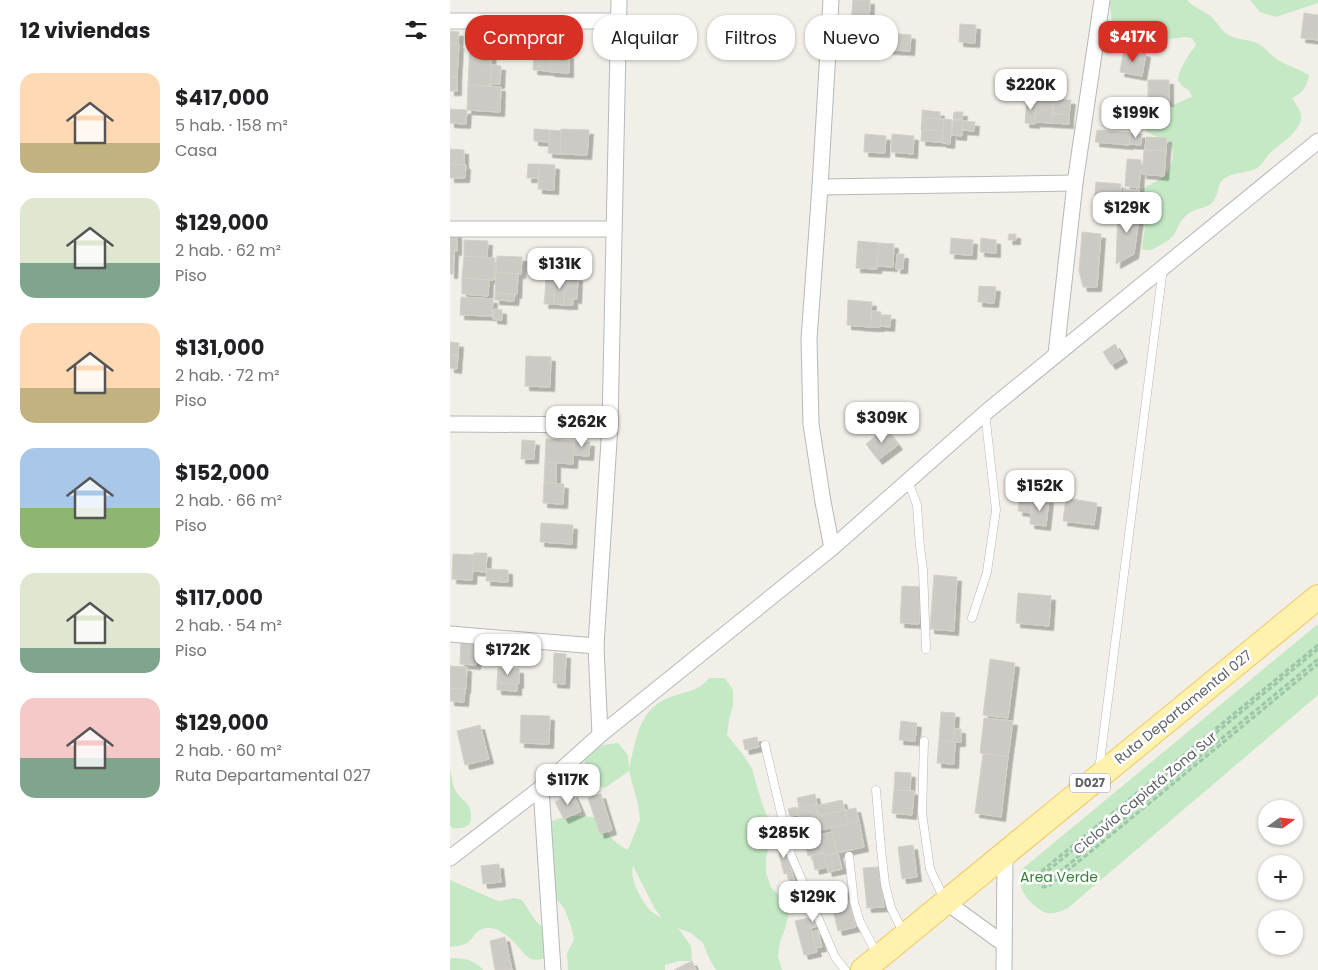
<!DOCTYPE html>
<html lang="es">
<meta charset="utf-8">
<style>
body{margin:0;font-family:Poppins,sans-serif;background:#f6f6f6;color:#202124;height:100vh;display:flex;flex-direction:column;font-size:19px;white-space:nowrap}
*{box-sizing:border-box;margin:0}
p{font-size:16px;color:#757577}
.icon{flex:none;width:28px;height:28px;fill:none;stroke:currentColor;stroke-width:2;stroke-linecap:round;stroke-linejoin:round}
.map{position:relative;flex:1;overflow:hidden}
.panel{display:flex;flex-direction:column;background:#fff;width:450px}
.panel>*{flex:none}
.hud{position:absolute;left:15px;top:15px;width:475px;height:45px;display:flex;gap:10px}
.needle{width:32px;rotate:75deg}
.controls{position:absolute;left:808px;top:800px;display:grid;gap:10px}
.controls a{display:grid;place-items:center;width:45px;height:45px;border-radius:50%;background:#fff;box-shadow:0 1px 4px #0004;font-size:25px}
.price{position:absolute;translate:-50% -42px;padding:0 11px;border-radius:10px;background:#fff;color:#222;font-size:16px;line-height:32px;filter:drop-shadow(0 1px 2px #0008)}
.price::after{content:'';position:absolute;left:50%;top:30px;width:15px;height:11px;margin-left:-8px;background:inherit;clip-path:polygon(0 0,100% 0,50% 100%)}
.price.selected{background:#d93025;color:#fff}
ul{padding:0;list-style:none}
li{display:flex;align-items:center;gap:15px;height:125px;padding:0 20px}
li span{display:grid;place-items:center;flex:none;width:140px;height:100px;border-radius:15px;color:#555}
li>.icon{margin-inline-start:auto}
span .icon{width:60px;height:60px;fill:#fffc;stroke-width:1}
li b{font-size:21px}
h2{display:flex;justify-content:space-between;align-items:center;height:60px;padding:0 20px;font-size:21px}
.pill{padding:0 18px;border-radius:20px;background:#fff;box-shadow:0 1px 4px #0004;font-size:18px;line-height:45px}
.pill.selected{background:#d93025;color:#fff}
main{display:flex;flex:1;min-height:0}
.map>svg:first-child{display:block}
.green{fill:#c5e8c5;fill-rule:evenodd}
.building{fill:#cccac5;stroke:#d6d1c6;filter:url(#shadow)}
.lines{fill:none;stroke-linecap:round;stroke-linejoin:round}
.lane-casing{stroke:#b5b8bc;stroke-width:9}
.street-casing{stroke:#b5b8bc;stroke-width:17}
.primary-casing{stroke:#f2c960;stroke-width:26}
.path{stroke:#9cc7a9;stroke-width:3;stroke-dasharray:5 2.5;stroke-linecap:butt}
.lane{stroke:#fff;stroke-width:8}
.street{stroke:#fff;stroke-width:15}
.primary{stroke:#fff2af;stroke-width:24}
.labels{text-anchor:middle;stroke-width:5;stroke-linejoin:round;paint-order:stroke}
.shield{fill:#fff;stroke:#8f9295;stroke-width:1}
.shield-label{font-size:12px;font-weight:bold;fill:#5f6368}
.street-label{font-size:14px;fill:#5f6368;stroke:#fff}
.park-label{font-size:14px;fill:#348238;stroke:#fff}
</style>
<main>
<section class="panel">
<h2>12 viviendas<svg class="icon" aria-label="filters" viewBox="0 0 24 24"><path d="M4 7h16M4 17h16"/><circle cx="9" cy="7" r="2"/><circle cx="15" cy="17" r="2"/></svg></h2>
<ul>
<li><span style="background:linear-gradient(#ffd9b3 70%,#c2b280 0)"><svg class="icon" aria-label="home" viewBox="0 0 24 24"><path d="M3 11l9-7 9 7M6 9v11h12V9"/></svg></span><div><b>$417,000</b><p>5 hab. · 158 m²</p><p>Casa</p></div></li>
<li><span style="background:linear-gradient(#dfe7d0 65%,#7fa58c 0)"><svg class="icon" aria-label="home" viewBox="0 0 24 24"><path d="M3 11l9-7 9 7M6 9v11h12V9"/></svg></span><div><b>$129,000</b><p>2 hab. · 62 m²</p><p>Piso</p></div></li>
<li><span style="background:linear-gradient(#ffd9b3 65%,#c2b280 0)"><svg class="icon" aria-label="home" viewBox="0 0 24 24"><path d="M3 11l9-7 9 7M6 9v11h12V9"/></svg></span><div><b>$131,000</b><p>2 hab. · 72 m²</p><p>Piso</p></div></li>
<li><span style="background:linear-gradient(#a9c7e8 60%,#8fb573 0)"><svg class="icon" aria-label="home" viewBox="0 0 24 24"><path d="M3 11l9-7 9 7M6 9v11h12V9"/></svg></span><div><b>$152,000</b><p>2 hab. · 66 m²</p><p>Piso</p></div></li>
<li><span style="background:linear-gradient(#dfe7d0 75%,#7fa58c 0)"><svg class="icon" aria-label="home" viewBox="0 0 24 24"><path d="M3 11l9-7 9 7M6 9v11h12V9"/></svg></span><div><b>$117,000</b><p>2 hab. · 54 m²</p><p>Piso</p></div></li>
<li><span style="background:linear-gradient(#f6c9c9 60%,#7fa58c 0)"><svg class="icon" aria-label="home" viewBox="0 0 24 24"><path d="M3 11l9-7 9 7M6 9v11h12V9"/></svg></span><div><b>$129,000</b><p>2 hab. · 60 m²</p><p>Ruta Departamental 027</p></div></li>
</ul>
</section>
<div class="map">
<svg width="868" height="970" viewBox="0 0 868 970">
<defs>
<filter id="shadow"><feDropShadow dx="4.5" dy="4.5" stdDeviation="0" flood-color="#0004"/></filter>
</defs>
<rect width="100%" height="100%" fill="#f1efe8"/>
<!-- green -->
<g class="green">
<path d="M659 0H737C743 7 751 9 759 15 766 20 770 29 777 34 786 40 797 39 807 43 815 47 820 55 828 60 838 66 849 69 859 75 857 87 853 93 842 98 847 107 855 113 849 125 842 138 829 144 819 154 815 159 812 165 807 168 796 174 778 172 771 182 767 188 768 197 762 203 756 208 747 208 741 212 732 217 729 224 725 233 722 239 707 248 700 250 697 250 695 250 692 249 692 240 696 232 694 222 692 213 685 206 688 196 692 185 708 183 715 175 719 170 720 166 722 161 724 152 722 146 717 139 704 136 691 133 692 117 702 110 709 111 719 107 727 104 733 100 742 97L739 90 732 86 728 80C730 66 738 56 746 45L742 38 735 37 713 40 692 29 685 31 679 30 684 35 686 41 683 48H676L659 53 655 46 651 30 656 24 662 21Z"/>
<path d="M800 0H868V3L826 17 810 12Z"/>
<path d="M868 624V695L618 908C612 911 605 914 598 913 589 912 572 896 571 886 570 881 571 875 571 870Z"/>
<path d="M259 678H275L283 690V706L279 719 277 735 294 756 302 769 311 800 321 827 320 842 316 858V873L321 887 331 898 339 913 335 929 330 942 328 956 332 970H266L259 958 253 943 241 933 228 928 241 946 242 961H229L215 965V970H118L117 954 124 939 121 926 114 908 96 886 90 873 87 859 88 841 92 826C114 814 125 815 149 818 157 833 162 842 178 850L190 820 188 804 179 771 155 788 140 783C136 772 132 760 138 749L154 745 168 743 178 755 179 769C187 736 189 706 226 695 239 691 250 690 259 678ZM183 866 205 909 212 918C208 916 204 914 201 911 192 902 179 878 183 866Z"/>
<path d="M0 771C3 778 2 787 7 793 10 798 15 800 18 805 20 808 21 812 21 816 22 828 12 829 2 828L0 825Z"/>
<path d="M0 880 43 899 50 901 65 898 72 900 85 920 96 931 98 957C93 959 87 961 82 959 77 958 74 953 71 950 64 941 52 929 40 928 24 927 25 940 15 944 11 946 5 946 0 947Z"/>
<path d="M2 958C14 958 25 960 33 970H0V959Z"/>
</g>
<!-- building -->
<g class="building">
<path d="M403 0H420L419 25 401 24Z"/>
<path d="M854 13 868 15V40L851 38Z"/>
<path d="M510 24 526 25 525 43 509 42Z"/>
<path d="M85 30 114 31 113 53 84 52Z"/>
<path d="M0 31 9 32 8 44 0 43Z"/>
<path d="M428 32 461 35 460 51 426 49Z"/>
<path d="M20 42 42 43 40 86 18 85Z"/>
<path d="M0 43 9 44 7 77H0Z"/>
<path d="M674 49 696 53 692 76 670 72Z"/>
<path d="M84 52 101 53 100 71 83 70Z"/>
<path d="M101 53 119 54V73L100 72Z"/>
<path d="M41 65 51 66 50 84H40Z"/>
<rect x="0" y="77" width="7" height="14"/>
<rect x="698" y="80" width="21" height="22"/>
<path d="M18 85 51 87 50 112 17 110Z"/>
<path d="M577 99H587L585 124 575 123Z"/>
<path d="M587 99 603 101 602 123 585 122Z"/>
<path d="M604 99 621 100 619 115 603 113Z"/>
<path d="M0 109 17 110 16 124 0 123Z"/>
<path d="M472 110 490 112V119L472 118Z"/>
<path d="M504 112H513L512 120 503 119Z"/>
<path d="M602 114 619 115V124L602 123Z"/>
<path d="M472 118 494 119 493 131 471 130Z"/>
<path d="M494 119 502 120 500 144 492 143Z"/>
<path d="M503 120 513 121 512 136 502 135Z"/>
<path d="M513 121 525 122 524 131 512 130Z"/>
<path d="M84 129 100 130 99 142 84 141Z"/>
<path d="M111 129 139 130 137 155 110 154Z"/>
<path d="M100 130 111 131 110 154 98 153Z"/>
<path d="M472 130 493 131 492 142 471 141Z"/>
<path d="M647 130 680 133 679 145 645 142Z"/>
<path d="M680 133 692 134 691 145 679 144Z"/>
<path d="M415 134 436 136 435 153 414 152Z"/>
<path d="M442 134 464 136 463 154 441 152Z"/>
<path d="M696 137 717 138 716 151 695 150Z"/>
<path d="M0 149 14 150V165L0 164Z"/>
<path d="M694 150 716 151 714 176 692 174Z"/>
<path d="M677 159 691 160 689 188 675 186Z"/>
<path d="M0 164 16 165 15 178H0Z"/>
<path d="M78 164H89L88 178H77Z"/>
<path d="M89 164 105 165 104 190 88 189Z"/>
<path d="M646 182 671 184 670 204 644 202Z"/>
<path d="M674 189 689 190 688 206 673 205Z"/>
<path d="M668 209 690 211 684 254 666 264Z"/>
<path d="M632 232 651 234 647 287H633L629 271Z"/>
<path d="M0 233H7V251L0 250Z"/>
<path d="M559 234H566V240H558Z"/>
<path d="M501 238 523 240 522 255 500 254Z"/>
<path d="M531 238 546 240V253L530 252Z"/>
<path d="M14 240 38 241 37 258 14 256Z"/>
<path d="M408 241 429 243 427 269 406 268Z"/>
<path d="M429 243 444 244 443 267 427 266Z"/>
<path d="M0 250 4 251 3 274H0Z"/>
<path d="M447 254H454L453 269H446Z"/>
<path d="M14 256 45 258 44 280 12 278Z"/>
<path d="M47 256 72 257 71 274 46 272Z"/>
<path d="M46 272 68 274 67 294 45 293Z"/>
<path d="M96 276H105L104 295 95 294Z"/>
<path d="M105 276 115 277 114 305 104 304Z"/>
<path d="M115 277H128L127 299 114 298Z"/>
<path d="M12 278 39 280 38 296 12 294Z"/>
<path d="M529 286 546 287 544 303 528 302Z"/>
<path d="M45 293 65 294 64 301 45 300Z"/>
<path d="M95 294 104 295V304H94Z"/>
<path d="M11 297 43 299 42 316 10 315Z"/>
<path d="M114 298 123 299V305H114Z"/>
<path d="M398 300 422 302 420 327 397 325Z"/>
<path d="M44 309 52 310V320L43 319Z"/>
<path d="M422 311 431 312 430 327H420Z"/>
<path d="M431 315H441L440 327 430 326Z"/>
<path d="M0 342 9 343 8 355H0Z"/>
<path d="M665 344 673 358 661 365 653 352Z"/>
<path d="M0 355H8L7 369 0 368Z"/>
<path d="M76 356 101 357 100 387 75 386Z"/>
<path d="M435 428 448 445 428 460 416 444Z"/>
<path d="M96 439 124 441 123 464 95 462Z"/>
<path d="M72 440 85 441 84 459H71Z"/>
<path d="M124 441 140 442 139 456 123 455Z"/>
<path d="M95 462 106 463V484L94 483Z"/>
<path d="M94 483 114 484 113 504 93 503Z"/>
<path d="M571 486 584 488 581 513 568 511Z"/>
<path d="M583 497 599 499 596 526 580 524Z"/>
<path d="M616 498 647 503 644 525 613 521Z"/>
<path d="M91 523 123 525 122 544 90 542Z"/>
<path d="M24 553H37L36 572 23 571Z"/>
<path d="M3 554 24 555 22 580 2 579Z"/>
<path d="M37 569 58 570V582L36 581Z"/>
<path d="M484 575 507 577 504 631 480 629Z"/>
<path d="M452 586 471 587 469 624 450 623Z"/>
<path d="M568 593 601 596 599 626 566 623Z"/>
<path d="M11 638 28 639 26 665 10 664Z"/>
<path d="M104 653 116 654 115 684 103 683Z"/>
<path d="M540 659 565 663 558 718 533 715Z"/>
<path d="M0 666 17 667 16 689 0 688Z"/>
<path d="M48 668 69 669V684L47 683Z"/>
<path d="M47 683 67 684V691L47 690Z"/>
<path d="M0 688 15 689 14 702 0 701Z"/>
<path d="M491 712 505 713 503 742 489 740Z"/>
<path d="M71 715 100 716 99 744 70 743Z"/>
<path d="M534 718 563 721 558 757 530 753Z"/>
<path d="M451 721 467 723 465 741 449 740Z"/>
<path d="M30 725 39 759 15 765 7 731Z"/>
<path d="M504 729H511V742H503Z"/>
<path d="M307 737 309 747 295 750 293 740Z"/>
<path d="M489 740 505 742 504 764 487 763Z"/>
<path d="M533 754 558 757 551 817 525 813Z"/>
<path d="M445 772 461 773 460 791 444 790Z"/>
<path d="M444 790 464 791 462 815 442 813Z"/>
<path d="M123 793 131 811 114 819 105 802Z"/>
<path d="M151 794 162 830 150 834 138 798Z"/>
<path d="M365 794 367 804 349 808 347 798Z"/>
<path d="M392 800 395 810 368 816 365 806Z"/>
<path d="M365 804 371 830 353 834 347 808Z"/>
<path d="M346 807 348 815 340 816 338 809Z"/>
<path d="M406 808 409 821 398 824 395 810Z"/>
<path d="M395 810 398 824 371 830 368 816Z"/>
<path d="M409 821 414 847 387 853 381 827Z"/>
<path d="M368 831 373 853 358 856 353 834Z"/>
<path d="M382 832 387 853 374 856 369 835Z"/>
<path d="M334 843 342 872 334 874 327 845Z"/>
<path d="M463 845 467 877 452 879 448 847Z"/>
<path d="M373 853 377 867 365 870 362 855Z"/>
<path d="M387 853H388L392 869 378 872 374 856Z"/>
<path d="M49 864 51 882 33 884 31 866Z"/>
<path d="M429 867 434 907 417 908 413 868Z"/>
<path d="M342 872 345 883 340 884 337 873Z"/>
<path d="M395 888 398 902 382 905 379 892Z"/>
<path d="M400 901 406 927 388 931 382 905Z"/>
<path d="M358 918 367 952 354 955 345 921Z"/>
<path d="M366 918 368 926 361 928 359 920Z"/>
<path d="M368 930 372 947 366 948 362 932Z"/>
<path d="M55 937 62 970H45L40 941Z"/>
<path d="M242 961 246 970H224Z"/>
</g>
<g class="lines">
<!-- lane casing -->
<g class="lane-casing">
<g id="lane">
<path d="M458 481 467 505 470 547 473 569 476 649"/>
<path d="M522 618 537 572 546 510 535 413"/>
<path d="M474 741 472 813 480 869 495 901"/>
<path d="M315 745 341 855 385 957 395 970"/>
<path d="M649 770 713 268"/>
<path d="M426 790 431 849 435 884 441 908 454 934"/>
<path d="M399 856 404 902 410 922 427 954"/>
</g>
</g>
<!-- street casing -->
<g class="street-casing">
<g id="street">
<path d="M381 0 370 187 359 339 361 424 373 502 382 548"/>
<path d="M0 21H168"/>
<path d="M370 187 625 183"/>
<path d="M0 229H164"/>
<path d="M606 354 625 183 652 0"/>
<path d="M0 424 160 425"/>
<path d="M0 634 146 646"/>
<path d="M150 735 146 646 160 425 169 0"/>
<path d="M91 788 103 970"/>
<path d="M0 858 91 788 150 735 382 548 535 413 868 141"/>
<path d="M496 902 554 944"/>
<path d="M554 970 555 853"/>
</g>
</g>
<!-- primary casing -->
<g class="primary-casing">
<path id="primary" d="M413 970 868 597"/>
</g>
<!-- path -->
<g class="path">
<path d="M868 645 593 870 588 877V883L593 887 599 886 868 664"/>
<path d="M868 649 595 873 592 878 595 883 601 879 868 659"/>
</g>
<!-- lane -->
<use href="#lane" class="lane"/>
<!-- street -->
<use href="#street" class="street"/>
<!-- primary -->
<use href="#primary" class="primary"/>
</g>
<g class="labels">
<!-- shield labels -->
<rect class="shield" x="620" y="773.5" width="40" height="19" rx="4"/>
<g class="shield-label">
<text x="640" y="787">D027</text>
</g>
<!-- street labels -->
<g class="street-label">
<text transform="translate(733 707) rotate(-39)" y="5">Ruta Departamental 027</text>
<text transform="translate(695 793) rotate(-40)" y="5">Ciclovía Capiatá Zona Sur</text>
</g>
<!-- park labels -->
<g class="park-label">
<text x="609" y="882">Area Verde</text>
</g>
</g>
</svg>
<div class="controls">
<a><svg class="needle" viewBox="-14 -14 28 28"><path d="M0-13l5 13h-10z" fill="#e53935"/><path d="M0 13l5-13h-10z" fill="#757577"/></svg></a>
<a>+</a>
<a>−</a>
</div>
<b class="price selected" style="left:683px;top:63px">$417K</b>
<b class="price" style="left:581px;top:111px">$220K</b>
<b class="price" style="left:686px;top:139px">$199K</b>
<b class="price" style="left:677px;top:234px">$129K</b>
<b class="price" style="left:110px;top:290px">$131K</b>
<b class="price" style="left:432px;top:444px">$309K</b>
<b class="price" style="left:132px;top:448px">$262K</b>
<b class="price" style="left:590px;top:512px">$152K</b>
<b class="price" style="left:58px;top:676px">$172K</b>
<b class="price" style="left:118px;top:806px">$117K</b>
<b class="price" style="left:334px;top:859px">$285K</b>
<b class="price" style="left:363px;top:923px">$129K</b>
<div class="hud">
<a class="pill selected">Comprar</a>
<a class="pill">Alquilar</a>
<a class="pill">Filtros</a>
<a class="pill">Nuevo</a>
</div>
</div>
</main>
